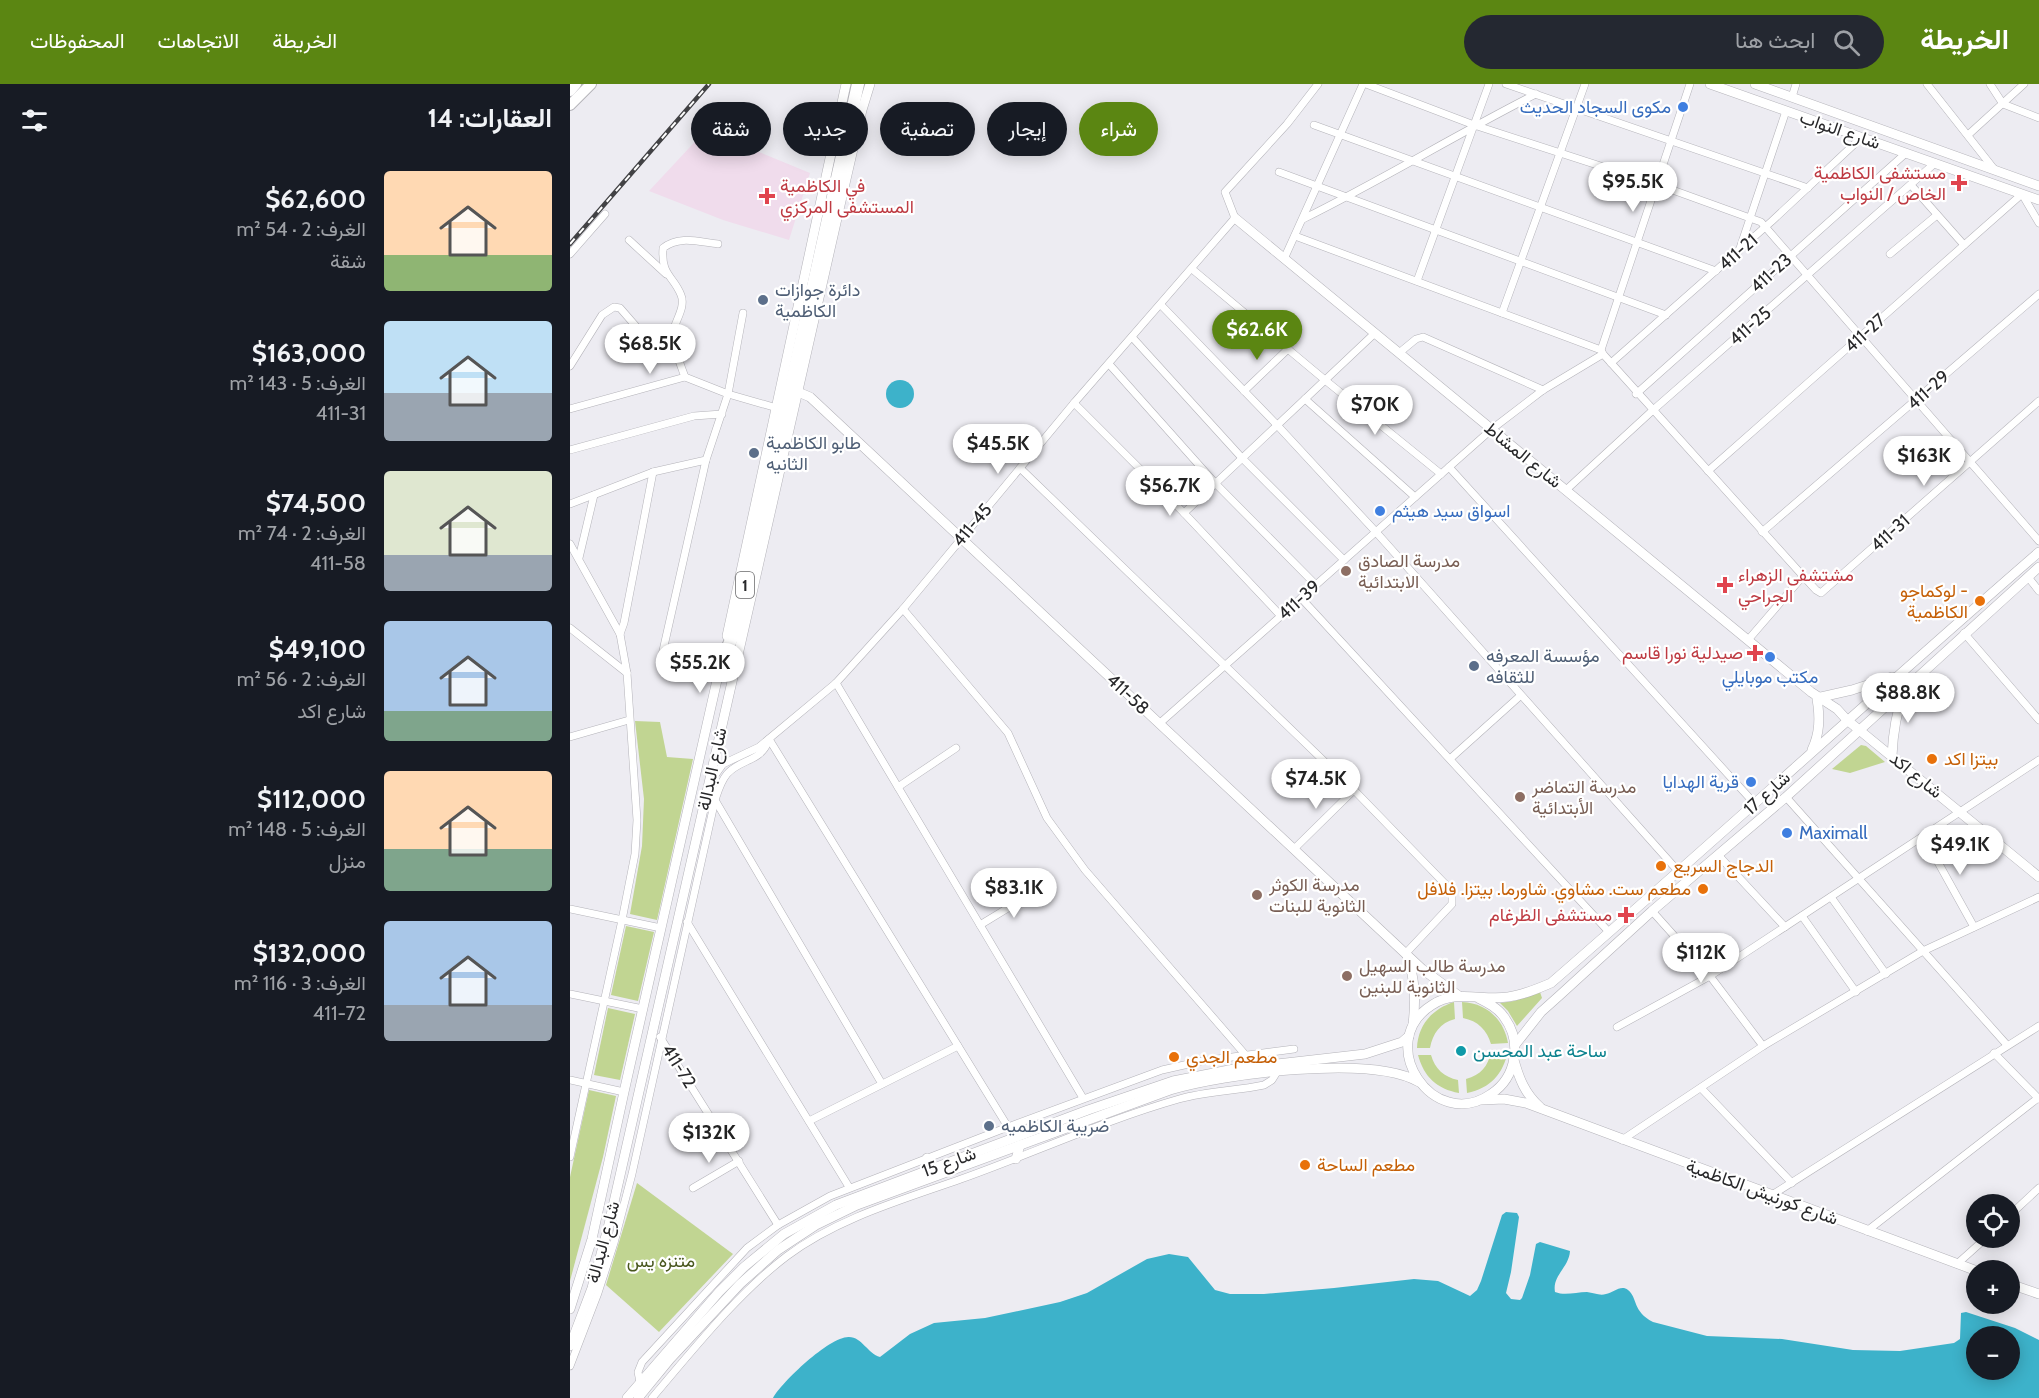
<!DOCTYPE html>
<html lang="ar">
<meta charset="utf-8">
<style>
body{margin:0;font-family:Cabin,Vazirmatn,sans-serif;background:#242831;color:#f1f3f6;direction:rtl;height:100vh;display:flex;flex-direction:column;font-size:22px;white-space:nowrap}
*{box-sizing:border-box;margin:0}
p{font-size:20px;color:#9ea1a6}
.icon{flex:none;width:33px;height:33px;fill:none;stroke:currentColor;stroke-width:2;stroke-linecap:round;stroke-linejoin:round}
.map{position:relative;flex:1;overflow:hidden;direction:ltr}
.panel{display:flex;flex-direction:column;background:#171b24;width:570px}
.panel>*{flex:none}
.top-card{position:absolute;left:18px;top:18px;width:570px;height:54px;direction:rtl;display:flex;gap:12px}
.buttons{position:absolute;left:1396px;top:1110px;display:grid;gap:12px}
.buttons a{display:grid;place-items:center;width:54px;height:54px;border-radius:50%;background:#171b24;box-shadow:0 3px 15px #0003;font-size:30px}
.price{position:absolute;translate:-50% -51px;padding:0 14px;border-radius:21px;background:#fff;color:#222;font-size:20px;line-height:39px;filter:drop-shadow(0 2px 3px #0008)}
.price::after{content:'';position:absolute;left:50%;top:36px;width:18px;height:14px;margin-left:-9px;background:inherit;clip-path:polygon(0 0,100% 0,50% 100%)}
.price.active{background:#5b8612;color:#fff}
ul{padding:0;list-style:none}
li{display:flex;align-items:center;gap:18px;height:150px;padding:0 18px}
li span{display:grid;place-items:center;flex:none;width:168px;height:120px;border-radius:6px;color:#555}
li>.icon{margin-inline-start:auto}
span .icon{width:72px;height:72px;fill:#fffc;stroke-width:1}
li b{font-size:26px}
h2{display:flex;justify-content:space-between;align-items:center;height:72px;padding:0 18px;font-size:26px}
.chip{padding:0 21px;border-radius:27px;background:#171b24;box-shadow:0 3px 15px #0003;font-size:21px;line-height:54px}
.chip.active{background:#5b8612;color:#fff}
header{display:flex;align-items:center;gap:36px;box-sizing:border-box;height:84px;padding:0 30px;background:#5b8612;color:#fff}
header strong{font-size:28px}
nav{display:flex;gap:33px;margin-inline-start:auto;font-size:21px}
.search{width:420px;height:54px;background:#242831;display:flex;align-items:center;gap:15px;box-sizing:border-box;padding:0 21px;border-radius:33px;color:#9ea1a6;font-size:22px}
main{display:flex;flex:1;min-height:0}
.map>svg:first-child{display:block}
.medical{fill:#f0dcec}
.green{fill:#c1d592}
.water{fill:#3db2ca;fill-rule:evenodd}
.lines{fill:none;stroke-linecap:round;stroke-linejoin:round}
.street-casing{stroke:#b4b3b9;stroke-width:8}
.secondary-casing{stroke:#b4b3b9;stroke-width:10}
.primary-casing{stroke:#b4b3b9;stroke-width:12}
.highway-casing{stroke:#b4b3b9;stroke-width:14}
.street{stroke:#fff;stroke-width:7}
.secondary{stroke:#fff;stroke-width:9}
.primary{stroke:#fff;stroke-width:10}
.highway{stroke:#fff;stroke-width:12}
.rail-casing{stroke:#424245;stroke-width:4.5}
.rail{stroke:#fff;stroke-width:2;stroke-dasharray:7;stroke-linecap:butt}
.shop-dot{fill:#3f7fe0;stroke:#fff;stroke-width:2}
.health-dot{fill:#e0444e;stroke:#fff;stroke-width:2}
.service-dot{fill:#5c6f8a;stroke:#fff;stroke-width:2}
.education-dot{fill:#8d6e63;stroke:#fff;stroke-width:2}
.food-dot{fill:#e8710a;stroke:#fff;stroke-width:2}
.culture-dot{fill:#0f9aa8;stroke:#fff;stroke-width:2}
.labels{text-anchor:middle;stroke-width:4.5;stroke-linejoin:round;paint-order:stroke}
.shield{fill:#fff;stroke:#68686a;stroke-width:1.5}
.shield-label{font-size:16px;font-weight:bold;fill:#28282a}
.shop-label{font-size:18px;fill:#366cbe;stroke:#fff;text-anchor:end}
.street-label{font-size:18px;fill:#28282a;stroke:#fff}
.health-label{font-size:18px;fill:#be3a42;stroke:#fff;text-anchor:end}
.service-label{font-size:18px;fill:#4e5e75;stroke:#fff;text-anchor:start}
.education-label{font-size:18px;fill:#785e54;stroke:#fff;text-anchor:start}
.food-label{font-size:18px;fill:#c56008;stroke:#fff;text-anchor:start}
.culture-label{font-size:18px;fill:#0d838f;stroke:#fff;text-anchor:start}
.park-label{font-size:18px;fill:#49571e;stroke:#fff}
</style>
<header>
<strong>الخريطة</strong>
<div class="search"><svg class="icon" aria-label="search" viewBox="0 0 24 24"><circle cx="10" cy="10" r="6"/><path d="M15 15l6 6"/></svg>ابحث هنا</div>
<nav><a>الخريطة</a><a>الاتجاهات</a><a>المحفوظات</a></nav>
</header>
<main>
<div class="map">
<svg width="1469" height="1314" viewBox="0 0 1469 1314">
<rect width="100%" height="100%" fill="#edecf2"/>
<!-- medical -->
<path class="medical" d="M133 49 177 60V63L240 89 219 156 153 136 79 107Z"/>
<!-- green -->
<g class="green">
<path d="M65 637 90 638 97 673 123 675 87 836 60 830 72 762 74 715Z"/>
<path d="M1291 661 1296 662 1315 678 1280 689 1262 685Z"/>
<path d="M56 842 84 848 68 917 41 911Z"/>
<path d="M970 908 972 914 947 942 938 927 930 919 944 917Z"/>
<path d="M884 918 885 935C870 939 863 949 860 964H847C848 941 862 925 884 918Z"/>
<path d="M892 918C917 919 934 936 938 959L921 960C917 946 908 937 893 934Z"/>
<path d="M38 924 65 930 50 996 24 991Z"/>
<path d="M938 967C933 990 921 1004 897 1009L896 995C911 991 918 982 921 968Z"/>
<path d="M848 971H861C865 985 874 993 888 996L889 1009C867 1005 854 993 848 971Z"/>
<path d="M19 1006 46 1012 33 1073 0 1197V1093Z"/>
<path d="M67 1099 163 1170 89 1248 36 1201Z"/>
</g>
<!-- water -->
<g class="water">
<circle cx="330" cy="310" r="14"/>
<path d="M936 1128 947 1129 949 1133 941 1188 936 1209 941 1215 950 1216 952 1214 960 1191 966 1160 970 1158 1000 1167C999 1184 982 1191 985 1208 995 1212 1006 1208 1017 1208 1024 1209 1030 1212 1036 1210 1043 1209 1051 1200 1058 1206 1068 1214 1062 1227 1083 1238L1137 1252 1212 1255 1283 1266 1330 1267 1384 1259 1390 1255 1391 1229 1396 1228 1445 1244 1469 1256V1314H203C212 1298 260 1252 279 1253 292 1253 298 1270 310 1273L340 1250 364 1239 415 1234 490 1218 517 1209 577 1175 599 1170 618 1173 645 1206 660 1210H694L764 1204 844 1195 868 1197 900 1212 907 1206 911 1197 932 1131ZM1407 1252H1440V1286H1407Z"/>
</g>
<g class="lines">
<!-- street casing -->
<g class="street-casing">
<g id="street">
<path d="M796 0 904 41 1086 100 1191 138 1469 457"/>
<path d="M936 0 1238 104"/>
<path d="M1357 0 1424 85"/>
<path d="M1420 0 1433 20 1469 34"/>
<path d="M1222 13 1226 0"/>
<path d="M744 41 1146 187"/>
<path d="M1398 51 1454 0"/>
<path d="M709 88 1096 231"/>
<path d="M1341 101 1394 161"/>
<path d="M733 135C812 96 887 50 966 10"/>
<path d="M725 152 1031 266 1033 270 1233 492 1246 506 1251 509 1469 317"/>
<path d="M59 156 96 190"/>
<path d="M1169 167 1216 27"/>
<path d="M0 170 35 130"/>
<path d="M1320 170 1367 131"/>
<path d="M714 175 793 0"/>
<path d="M622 185 755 296 871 390"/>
<path d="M847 197 919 0"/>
<path d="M591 221 707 341 806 448 1108 787"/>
<path d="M932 229 1015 0"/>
<path d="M562 253 672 374 774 476"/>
<path d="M1031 266 1120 0"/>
<path d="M44 268 77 255 102 250"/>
<path d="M829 269 846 255 853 253 973 306"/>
<path d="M1041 279 1202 137 1292 53"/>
<path d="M539 280 645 399 746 501"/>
<path d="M0 282 32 231 44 223 50 224 77 255"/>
<path d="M115 293C111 282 101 258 103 248 105 237 116 223 111 211 103 191 91 192 93 164 109 151 129 158 148 160"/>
<path d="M674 307 718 265"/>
<path d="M1066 310 1336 69"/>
<path d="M735 315 845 413"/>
<path d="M504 319 614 429 711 532"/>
<path d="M0 325 115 293 158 310 207 324"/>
<path d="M0 366 124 332 152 330"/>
<path d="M879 383 1185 720"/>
<path d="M450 384 784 706 882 807V820L836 869"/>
<path d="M1138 387 1452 110 1469 139"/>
<path d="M996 406 1082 327 1365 79"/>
<path d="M0 420 83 388 136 376"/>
<path d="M614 429 805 249"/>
<path d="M1192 448 1469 210"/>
<path d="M0 460 50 550 57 589 67 736 65 770 52 836 0 1073"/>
<path d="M9 474 24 411"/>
<path d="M1458 493 1469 507"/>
<path d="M731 514 1039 848"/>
<path d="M333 525 438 649 477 734 515 786 686 983"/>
<path d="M0 544 57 589"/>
<path d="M1394 549 1469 636"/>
<path d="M50 550 54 539 83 388"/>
<path d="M1178 556 1233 492"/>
<path d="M92 571 136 376 158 310 173 229"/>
<path d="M266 599 513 1014"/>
<path d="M590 639 922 345 973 306 1033 270"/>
<path d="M0 653 59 636"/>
<path d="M199 655 438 1043"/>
<path d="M881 674 950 612"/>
<path d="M141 697 153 680 189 663 266 599 333 525 504 319 665 134 655 108 717 40 748 0"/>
<path d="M328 703 386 664"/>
<path d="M1216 713 1437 961"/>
<path d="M145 716 312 1000"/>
<path d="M1354 753 1404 843"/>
<path d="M724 765 784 706"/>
<path d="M1148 771 1215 843"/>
<path d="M1261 813 1316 890"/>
<path d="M0 825 91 844"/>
<path d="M1082 827 1140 892 1193 962"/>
<path d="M1232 832 1286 908"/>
<path d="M117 838 279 1103"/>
<path d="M410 841 466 807"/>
<path d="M0 910 73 925"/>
<path d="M1047 943 1140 892 1469 676"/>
<path d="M90 953 208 1141"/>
<path d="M1424 969 1469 1015"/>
<path d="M0 996 54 1008"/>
<path d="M1131 1004 1222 1099"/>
<path d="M239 1037 388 962"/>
<path d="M1052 1056 1193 962 1353 867 1469 813"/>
<path d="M123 1104 169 1077"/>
<path d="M1202 1111 1469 942"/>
<path d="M1440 1131 1469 1104"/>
<path d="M1297 1147 1468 1014"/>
<path d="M1387 1180 1416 1154"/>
<path d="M0 1282 28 1209 44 1159 62 1090 145 716C148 707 151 697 157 690 170 675 190 678 198 658"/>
<path d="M70 1298 68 1288 72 1278 177 1164 208 1141 260 1112 438 1043 592 986 632 977 724 965"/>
<path d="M82 1314C122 1267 168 1209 217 1172 268 1134 332 1116 391 1095 464 1069 535 1036 609 1015 637 1007 666 1007 694 1001L702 996 707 988"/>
</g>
</g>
<!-- secondary casing -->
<g class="secondary-casing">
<g id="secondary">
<path d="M1140 0 1469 116"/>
<path d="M1185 0 1469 102"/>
<path d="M665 134 1241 608 1267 625 1277 636 1469 793"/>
<path d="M228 308 240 313 852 885 889 912"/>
<path d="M157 552 276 0"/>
<path d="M1251 613 1282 606 1322 593"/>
<path d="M1242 666C1250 649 1250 633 1247 615"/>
<path d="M1322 672C1323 649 1326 629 1334 607"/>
<path d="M837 871C845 895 846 915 843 940"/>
<path d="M908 914C918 919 928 924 934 933 952 957 947 993 921 1010 863 1050 803 958 862 921 886 905 912 917 938 913 953 911 967 905 981 899 1145 757 1305 610 1469 468"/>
<path d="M945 961 971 928 990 911 1082 827 1216 713 1469 483"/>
<path d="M944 976C949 994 955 1010 970 1023"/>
<path d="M912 1016 934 1015 956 1019 1407 1187"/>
<path d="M446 1075 450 1061"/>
<path d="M354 1087 357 1074"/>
<path d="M1440 1200 1469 1210"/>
<path d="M0 1225 22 1155 54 1008 152 574"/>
<path d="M0 1262 22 1204 39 1140 268 130 292 26 300 0"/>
<path d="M57 1314 149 1208 174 1183 214 1150 266 1121 518 1026 603 997 664 985 795 970 832 958 839 952"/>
<path d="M68 1314 100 1275 170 1200 208 1166 246 1141 287 1121 600 1006C653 990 801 970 849 998"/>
</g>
</g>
<!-- primary casing -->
<g class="primary-casing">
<g id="primary">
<path d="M0 7 6 0"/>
<path d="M0 21 21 0"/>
</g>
</g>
<!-- highway casing -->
<g class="highway-casing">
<path id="highway" d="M151 579 164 549 186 459 288 0"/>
</g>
<!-- street -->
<use href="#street" class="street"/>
<!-- secondary -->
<use href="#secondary" class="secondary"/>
<!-- primary -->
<use href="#primary" class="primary"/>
<!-- highway -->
<use href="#highway" class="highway"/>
<!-- rail casing -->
<g class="rail-casing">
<path id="rail" d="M0 160 139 0"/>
</g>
<!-- rail -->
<use href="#rail" class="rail"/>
</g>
<!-- markers -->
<g class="shop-dot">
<circle cx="1113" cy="23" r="6"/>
<circle cx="810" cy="427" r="6"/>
<circle cx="1200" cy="573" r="6"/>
<circle cx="1181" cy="698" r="6"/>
<circle cx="1217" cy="749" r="6"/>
</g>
<g class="health-dot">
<path d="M1386 90h6v6h6v6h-6v6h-6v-6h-6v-6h6z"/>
<path d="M194 103h6v6h6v6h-6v6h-6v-6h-6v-6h6z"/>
<path d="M1152 492h6v6h6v6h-6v6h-6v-6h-6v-6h6z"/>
<path d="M1182 560h6v6h6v6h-6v6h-6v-6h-6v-6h6z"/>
<path d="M1053 822h6v6h6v6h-6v6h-6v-6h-6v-6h6z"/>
</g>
<g class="service-dot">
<circle cx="193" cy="216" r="6"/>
<circle cx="184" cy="369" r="6"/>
<circle cx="904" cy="582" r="6"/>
<circle cx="419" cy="1042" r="6"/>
</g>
<g class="education-dot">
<circle cx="776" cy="487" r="6"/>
<circle cx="950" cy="713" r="6"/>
<circle cx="687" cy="811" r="6"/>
<circle cx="777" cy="892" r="6"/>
</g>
<g class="food-dot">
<circle cx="1410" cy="517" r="6"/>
<circle cx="1362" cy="675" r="6"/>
<circle cx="1091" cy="782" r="6"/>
<circle cx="1133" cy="805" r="6"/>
<circle cx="604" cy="973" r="6"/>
<circle cx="735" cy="1081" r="6"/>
</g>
<circle class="culture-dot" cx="891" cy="967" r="6"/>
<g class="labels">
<!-- shield labels -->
<rect class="shield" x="166" y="488" width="18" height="26" rx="4.5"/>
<g class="shield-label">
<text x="175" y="507">1</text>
</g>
<!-- shop labels -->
<g class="shop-label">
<text x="1101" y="29">مكوى السجاد الحديث</text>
<text x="822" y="433" text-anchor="start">اسواق سيد هيثم</text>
<text x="1200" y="599" text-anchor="middle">مكتب موبايلي</text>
<text x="1169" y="704">قرية الهدايا</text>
<text x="1229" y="755" text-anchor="start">Maximall</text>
</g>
<!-- street labels -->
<g class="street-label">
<text transform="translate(1270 46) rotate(19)" y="6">شارع النواب</text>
<text transform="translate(1168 168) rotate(-41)" y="6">411-21</text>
<text transform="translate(1201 189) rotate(-42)" y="6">411-23</text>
<text transform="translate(1180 242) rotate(-41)" y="6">411-25</text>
<text transform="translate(1295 249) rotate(-42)" y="6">411-27</text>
<text transform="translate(1358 306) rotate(-41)" y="6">411-29</text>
<text transform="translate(953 371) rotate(39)" y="6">شارع المشاط</text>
<text transform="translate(402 441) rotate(-50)" y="6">411-45</text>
<text transform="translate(1320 449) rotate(-42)" y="6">411-31</text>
<text transform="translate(729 516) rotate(-42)" y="6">411-39</text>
<text transform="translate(558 610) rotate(43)" y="6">411-58</text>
<text transform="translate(142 685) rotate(-78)" y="6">شارع البدالة</text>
<text transform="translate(1346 691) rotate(39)" y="6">شارع اكد</text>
<text transform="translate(1197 709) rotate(-42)" y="6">شارع 17</text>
<text transform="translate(109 982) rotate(58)" y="6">411-72</text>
<text transform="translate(379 1078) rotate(-20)" y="6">شارع 15</text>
<text transform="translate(1192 1108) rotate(20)" y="6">شارع كورنيش الكاظمية</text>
<text transform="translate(33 1158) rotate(-75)" y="6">شارع البدالة</text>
</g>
<!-- health labels -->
<g class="health-label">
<text x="1376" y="95">مستشفى الكاظمية<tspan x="1376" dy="21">الخاص / النواب</tspan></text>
<text x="210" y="108" text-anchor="start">في الكاظمية<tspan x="210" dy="21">المستشفى المركزي</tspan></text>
<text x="1168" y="497" text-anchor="start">مشتشفى الزهراء<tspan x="1168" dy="21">الجراحي</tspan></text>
<text x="1173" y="575">صيدلية نورا قاسم</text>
<text x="1042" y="837">مستشفى الظرغام</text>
</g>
<!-- service labels -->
<g class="service-label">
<text x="205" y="212">دائرة جوازات<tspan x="205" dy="21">الكاظمية</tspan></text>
<text x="196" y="365">طابو الكاظمية<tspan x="196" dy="21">الثانيه</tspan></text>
<text x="916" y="578">مؤسسة المعرفه<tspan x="916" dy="21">للثقافه</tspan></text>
<text x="431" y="1048">ضريبة الكاظميه</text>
</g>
<!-- education labels -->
<g class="education-label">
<text x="788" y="483">مدرسة الصادق<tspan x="788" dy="21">الابتدائية</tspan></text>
<text x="962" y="709">مدرسة التماضر<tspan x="962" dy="21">الأبتدائية</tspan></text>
<text x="699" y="807">مدرسة الكوثر<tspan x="699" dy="21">الثانوية للبنات</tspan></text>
<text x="789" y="888">مدرسة طالب السهيل<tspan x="789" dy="21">الثانوية للبنين</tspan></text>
</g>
<!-- food labels -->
<g class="food-label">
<text x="1398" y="513" text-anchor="end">لوكماجو -<tspan x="1398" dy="21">الكاظمية</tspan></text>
<text x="1374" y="681">بيتزا اكد</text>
<text x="1103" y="788">الدجاج السريع</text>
<text x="1121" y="811" text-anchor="end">مطعم ست. مشاوي. شاورما. بيتزا. فلافل</text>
<text x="616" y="979">مطعم الجدي</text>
<text x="747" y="1087">مطعم الساحة</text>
</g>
<!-- culture labels -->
<g class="culture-label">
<text x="903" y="973">ساحة عبد المحسن</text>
</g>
<!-- park labels -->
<g class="park-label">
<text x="91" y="1183">متنزه يس</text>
</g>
</g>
</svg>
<div class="buttons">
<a><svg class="icon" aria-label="locate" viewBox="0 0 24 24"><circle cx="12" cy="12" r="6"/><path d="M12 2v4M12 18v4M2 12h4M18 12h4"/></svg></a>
<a>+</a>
<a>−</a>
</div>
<b class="price" style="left:1063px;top:129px">$95.5K</b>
<b class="price active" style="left:687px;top:277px">$62.6K</b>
<b class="price" style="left:80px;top:291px">$68.5K</b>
<b class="price" style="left:805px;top:352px">$70K</b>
<b class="price" style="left:428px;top:391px">$45.5K</b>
<b class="price" style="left:1354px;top:403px">$163K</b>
<b class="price" style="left:600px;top:433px">$56.7K</b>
<b class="price" style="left:130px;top:610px">$55.2K</b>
<b class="price" style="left:1338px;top:640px">$88.8K</b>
<b class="price" style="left:746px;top:726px">$74.5K</b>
<b class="price" style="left:1390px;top:792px">$49.1K</b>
<b class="price" style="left:444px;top:835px">$83.1K</b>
<b class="price" style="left:1131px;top:900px">$112K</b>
<b class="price" style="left:139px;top:1080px">$132K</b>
<div class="top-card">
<a class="chip active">شراء</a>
<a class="chip">إيجار</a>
<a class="chip">تصفية</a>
<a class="chip">جديد</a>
<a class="chip">شقة</a>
</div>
</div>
<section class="panel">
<h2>العقارات: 14<svg class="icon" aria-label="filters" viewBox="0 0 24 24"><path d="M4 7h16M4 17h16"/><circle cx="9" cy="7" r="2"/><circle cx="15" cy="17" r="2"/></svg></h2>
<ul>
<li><span style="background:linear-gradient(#ffd9b3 70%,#8fb573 0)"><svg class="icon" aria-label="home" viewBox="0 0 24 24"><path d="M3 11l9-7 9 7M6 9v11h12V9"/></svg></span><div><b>$62,600</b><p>الغرف: 2 · 54 m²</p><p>شقة</p></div></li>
<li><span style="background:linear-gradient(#bfe0f5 60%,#9aa5b1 0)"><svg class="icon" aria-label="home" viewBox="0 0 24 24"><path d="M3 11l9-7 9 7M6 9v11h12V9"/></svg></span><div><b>$163,000</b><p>الغرف: 5 · 143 m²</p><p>411-31</p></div></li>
<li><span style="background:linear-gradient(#dfe7d0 70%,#9aa5b1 0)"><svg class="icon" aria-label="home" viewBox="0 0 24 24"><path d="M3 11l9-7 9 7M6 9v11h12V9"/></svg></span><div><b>$74,500</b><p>الغرف: 2 · 74 m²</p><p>411-58</p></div></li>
<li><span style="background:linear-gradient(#a9c7e8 75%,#7fa58c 0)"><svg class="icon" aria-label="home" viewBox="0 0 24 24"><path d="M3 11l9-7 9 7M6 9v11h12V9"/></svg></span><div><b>$49,100</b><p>الغرف: 2 · 56 m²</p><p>شارع اكد</p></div></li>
<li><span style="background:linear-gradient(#ffd9b3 65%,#7fa58c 0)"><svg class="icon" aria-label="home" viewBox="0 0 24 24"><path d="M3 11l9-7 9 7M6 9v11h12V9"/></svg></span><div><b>$112,000</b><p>الغرف: 5 · 148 m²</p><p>منزل</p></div></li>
<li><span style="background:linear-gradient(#a9c7e8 70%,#9aa5b1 0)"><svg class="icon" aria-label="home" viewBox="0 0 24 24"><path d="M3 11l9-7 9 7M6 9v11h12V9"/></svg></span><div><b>$132,000</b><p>الغرف: 3 · 116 m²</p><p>411-72</p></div></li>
</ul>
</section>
</main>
